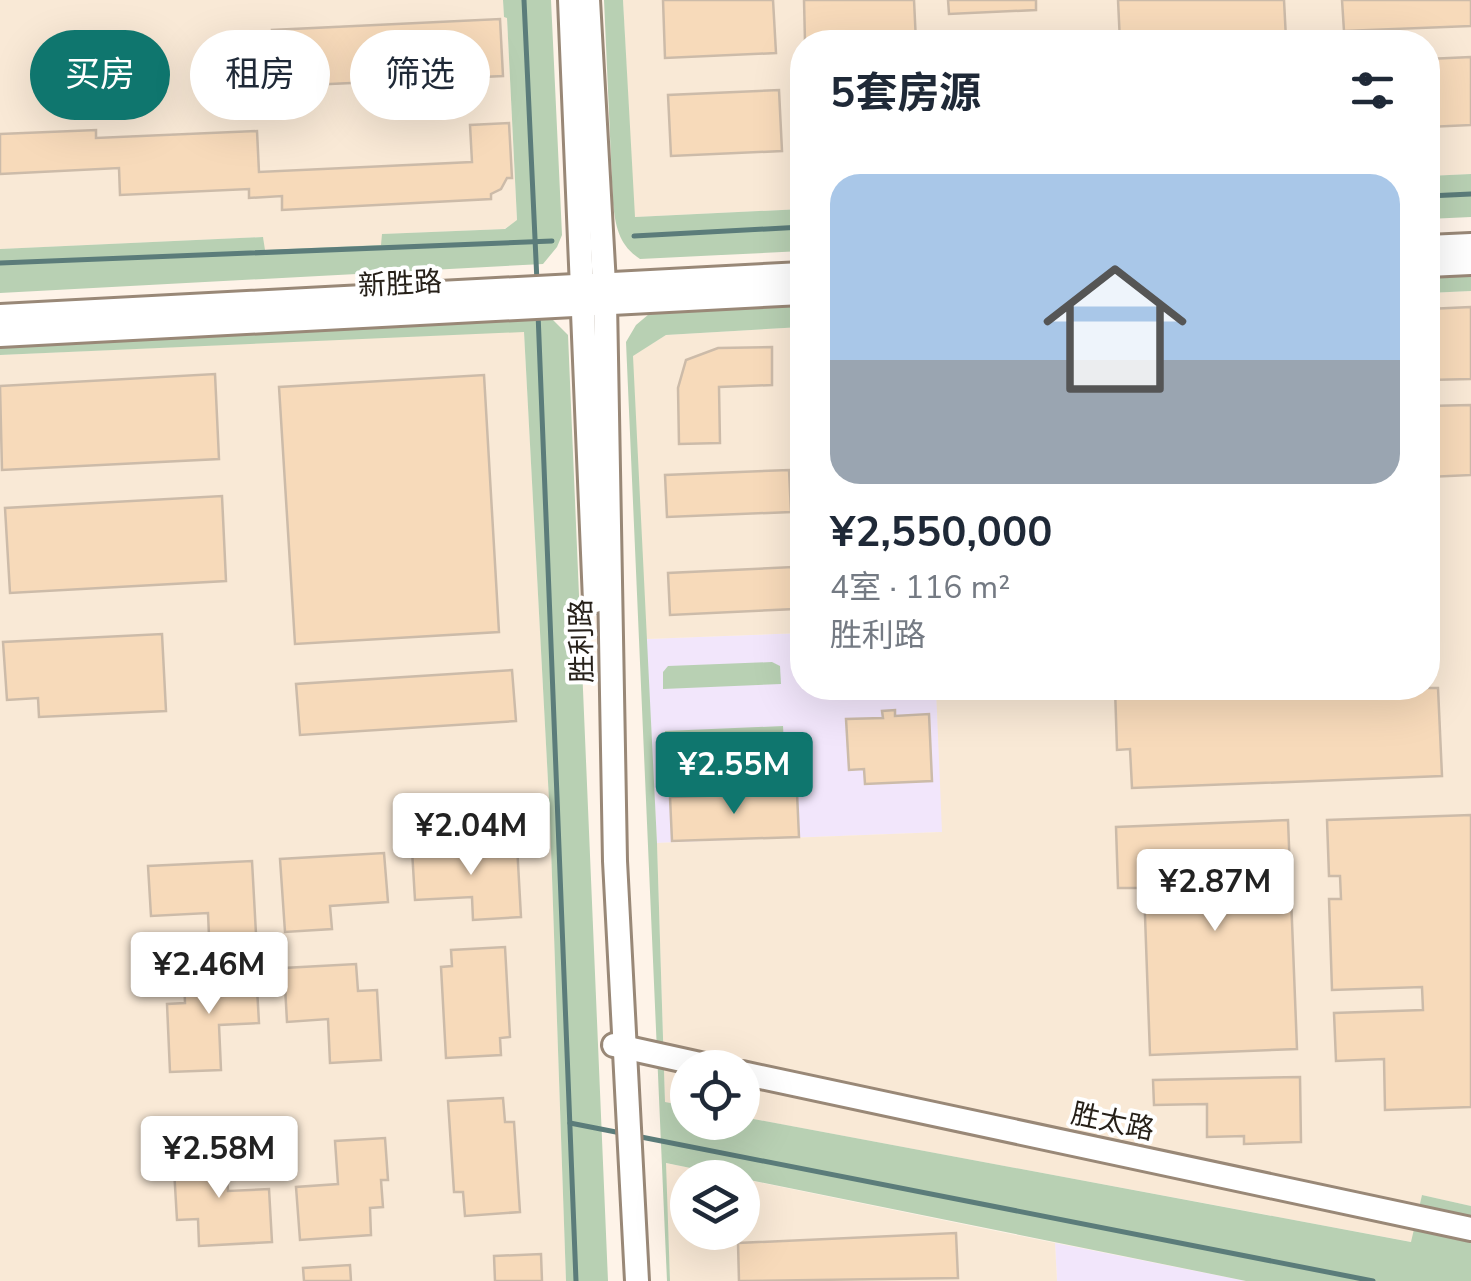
<!DOCTYPE html>
<html lang="zh">
<meta charset="utf-8">
<style>
body{margin:0;font-family:"Nunito Sans","Noto Sans SC",sans-serif;background:#f6f6f7;color:#1f2937;height:100vh;display:flex;flex-direction:column;font-size:38px;white-space:nowrap}
*{box-sizing:border-box;margin:0}
p{font-size:32px;color:#747a83}
.icon{flex:none;width:55px;height:55px;fill:none;stroke:currentColor;stroke-width:2;stroke-linecap:round;stroke-linejoin:round}
.map{position:relative;flex:1;overflow:hidden}
.sheet{position:absolute;left:790px;top:30px;width:650px;height:670px;display:flex;flex-direction:column;background:#fff;border-radius:40px;box-shadow:0 10px 40px #0002}
.sheet>*{flex:none}
.hud{position:absolute;left:30px;top:30px;width:610px;height:90px;display:flex;gap:20px}
.fabs{position:absolute;left:670px;top:1050px;display:grid;gap:20px}
.fabs a{display:grid;place-items:center;width:90px;height:90px;border-radius:50%;background:#fff;box-shadow:0 10px 40px #0002;font-size:50px}
.price{position:absolute;translate:-50% -85px;padding:0 22px;border-radius:10px;background:#fff;color:#222;font-size:32px;line-height:65px;filter:drop-shadow(0 2px 5px #0008)}
.price::after{content:'';position:absolute;left:50%;top:60px;width:30px;height:22px;margin-left:-15px;background:inherit;clip-path:polygon(0 0,100% 0,50% 100%)}
.price.active{background:#0f766e;color:#fff}
ul{padding:0;list-style:none}
li{display:grid;align-content:center;gap:20px;height:530px;padding:0 40px}
li+li{border-top:2px solid #e0e1e3}
li span{display:grid;place-items:center;height:310px;border-radius:30px;color:#555}
li>.icon{margin-inline-start:auto}
span .icon{width:180px;height:180px;fill:#fffc;stroke-width:1}
li b{font-size:42px}
h2{display:flex;justify-content:space-between;align-items:center;height:120px;padding:0 40px;font-size:42px}
.tag{padding:0 35px;border-radius:45px;background:#fff;box-shadow:0 10px 40px #0002;font-size:35px;line-height:90px}
.tag.active{background:#0f766e;color:#fff}
.map>svg:first-child{display:block}
.commercial{fill:#f2e6fb}
.industrial{fill:#f9e9d6}
.green{fill:#b8d0b3}
.lines{fill:none;stroke-linecap:round;stroke-linejoin:round}
.stream{stroke:#5b7c7a;stroke-width:5}
.building{fill:#f7daba;stroke:#ccbba9;stroke-width:2.5}
.minor-casing{stroke:#987;stroke-width:28}
.minor{stroke:#fff;stroke-width:22}
.labels{text-anchor:middle;stroke-width:8;stroke-linejoin:round;paint-order:stroke}
.street-label{font-size:28px;fill:#262019;stroke:#fff}
</style>
<div class="map">
<svg width="1471" height="1281" viewBox="0 0 1471 1281">
<rect width="100%" height="100%" fill="#fef3e8"/>
<!-- commercial -->
<g class="commercial">
<path d="M802 633V688H936L943 832 657 843 646 639Z"/>
<path d="M1055 1243 1246 1281H1057Z"/>
</g>
<!-- industrial -->
<g class="industrial">
<path d="M0 0H503L504 16 507 17 517 221 504 229 383 234 382 245 264 250 263 237 0 249Z"/>
<path d="M623 0H1471V174L1428 176V42H802V209L634 217Z"/>
<path d="M1471 291V1206L1422 1195 1412 1242 743 1117 742 1068H688L687 1106 665 1102 657 843 942 832 936 688H1428V293Z"/>
<path d="M802 327V633L646 639 632 356 666 335Z"/>
<path d="M524 331 550 819 566 1281H0V355Z"/>
<path d="M665 1163 737 1177 688 1178V1232H742L743 1179 1055 1243 1057 1281H670Z"/>
</g>
<!-- green -->
<g class="green">
<path d="M503 0H551L562 235 557 247 543 264 0 293V249L263 237 265 250 381 245 382 234 505 229 517 220 507 18 504 17Z"/>
<path d="M604 0H623L635 217 802 209V251L640 259C619 245 616 228 613 204Z"/>
<path d="M1471 174V217L1428 219V176Z"/>
<path d="M1471 268V291L1428 293V271Z"/>
<path d="M802 302V327L666 335 633 356 657 843 665 1102 687 1106 688 1122H742L743 1117 1411 1242 1422 1195 1471 1206V1281H1246L666 1163 670 1281H667L626 342 636 325 655 309Z"/>
<path d="M550 317 568 335 608 1281H566L550 819 524 332 0 355V345Z"/>
<path d="M772 662 780 666 781 684 663 689V672L668 666Z"/>
<path d="M783 726 784 744 666 749 665 731Z"/>
</g>
<g class="lines">
<!-- stream -->
<g class="stream">
<path d="M524 0 537 282"/>
<path d="M1428 196 1471 194"/>
<path d="M634 236 802 227"/>
<path d="M0 263 552 241"/>
<path d="M538 313 576 1281"/>
<path d="M570 1123 621 1133"/>
<path d="M636 1136 1373 1281"/>
</g>
</g>
<!-- building -->
<g class="building">
<path d="M663 0H773L776 53 665 58Z"/>
<path d="M804 0H914L916 42H805Z"/>
<path d="M948 0H1036V10L949 14Z"/>
<path d="M1118 0H1284L1286 39 1120 42Z"/>
<path d="M1342 0H1471V26L1344 31Z"/>
<path d="M500 19 503 76 244 88 242 61 274 59 272 30Z"/>
<path d="M1471 57V125L1428 127V59Z"/>
<path d="M779 90 782 151 671 156 668 95Z"/>
<path d="M509 123 512 178H507L501 189 491 194V199L282 210V196L249 198V189L120 195 119 168 0 174V134L96 130V138L257 131 259 172 472 162 470 125Z"/>
<path d="M1471 307V379L1428 380V309Z"/>
<path d="M772 347V385L719 387 720 443 679 444 678 388 686 360 718 348Z"/>
<path d="M215 374 219 459 2 470 0 386Z"/>
<path d="M484 375 499 632 295 644 279 387Z"/>
<path d="M1471 405V475L1428 477V406Z"/>
<path d="M789 470 791 512 667 517 665 475Z"/>
<path d="M222 496 226 581 10 593 5 508Z"/>
<path d="M793 567 795 609 670 615 668 573Z"/>
<path d="M162 634 166 711 39 717 38 698 7 700 3 642Z"/>
<path d="M512 670 516 721 300 735 296 684Z"/>
<path d="M1115 688H1438L1442 776 1132 788 1130 749 1117 750Z"/>
<path d="M895 710V716L929 714 932 781 865 784 864 769 849 770 846 719 883 718 882 711Z"/>
<path d="M797 793 799 837 672 841 670 797Z"/>
<path d="M1471 815V1107L1385 1110 1384 1059 1336 1061 1334 1013 1423 1010 1422 987 1332 990 1329 899H1341L1340 876H1329L1327 820Z"/>
<path d="M1288 820 1297 1049 1150 1055 1144 888H1118L1116 827Z"/>
<path d="M517 845 521 917 473 920 472 897 415 900 412 850Z"/>
<path d="M384 853 388 902 330 906 332 929 285 932 280 859Z"/>
<path d="M252 861 256 934 209 936 208 913 151 916 148 866Z"/>
<path d="M505 947 510 1037 500 1038 501 1055 446 1058 441 967 452 966 451 950Z"/>
<path d="M356 964 358 991 377 990 381 1060 330 1063 328 1019 287 1022 284 968Z"/>
<path d="M256 970 259 1023 219 1025 221 1070 170 1072 167 1004 185 1003 184 974Z"/>
<path d="M1300 1077 1301 1142 1244 1144V1136L1207 1137V1104L1154 1105 1153 1080Z"/>
<path d="M503 1098 505 1122H514L520 1212 465 1216 463 1192H454L448 1101Z"/>
<path d="M385 1138 388 1180H381L383 1207 370 1208 371 1235 300 1240 296 1187 338 1184 335 1141Z"/>
<path d="M225 1148 228 1191 269 1189 272 1242 199 1246 198 1219 177 1220 173 1152Z"/>
<path d="M956 1233 958 1278 739 1281 738 1243Z"/>
<path d="M541 1254 542 1281H495L494 1256Z"/>
<path d="M350 1265 351 1281H304L303 1268Z"/>
</g>
<g class="lines">
<!-- minor casing -->
<g class="minor-casing">
<g id="minor">
<path d="M570 0 595 601"/>
<path d="M588 0 605 302 615 861 637 1281"/>
<path d="M1428 247 1471 245"/>
<path d="M1428 265 1471 263"/>
<path d="M0 316 802 274"/>
<path d="M0 335 802 293"/>
<path d="M614 1045 718 1068"/>
<path d="M742 1073 1471 1229"/>
</g>
</g>
<!-- minor -->
<use href="#minor" class="minor"/>
</g>
<g class="labels">
<!-- street labels -->
<g class="street-label">
<text transform="translate(400 283) rotate(-3)" y="10">新胜路</text>
<text transform="translate(581 641) rotate(-91)" y="10">胜利路</text>
<text transform="translate(1113 1121) rotate(12)" y="10">胜太路</text>
</g>
</g>
</svg>
<div class="fabs">
<a><svg class="icon" aria-label="locate" viewBox="0 0 24 24"><circle cx="12" cy="12" r="6"/><path d="M12 2v4M12 18v4M2 12h4M18 12h4"/></svg></a>
<a><svg class="icon" aria-label="layers" viewBox="0 0 24 24"><path d="M12 4l9 5-9 5-9-5zM3 14l9 5 9-5"/></svg></a>
</div>
<b class="price active" style="left:734px;top:817px">¥2.55M</b>
<b class="price" style="left:471px;top:878px">¥2.04M</b>
<b class="price" style="left:1215px;top:934px">¥2.87M</b>
<b class="price" style="left:209px;top:1017px">¥2.46M</b>
<b class="price" style="left:219px;top:1201px">¥2.58M</b>
<div class="hud">
<a class="tag active">买房</a>
<a class="tag">租房</a>
<a class="tag">筛选</a>
</div>
<section class="sheet">
<h2>5套房源<svg class="icon" aria-label="filters" viewBox="0 0 24 24"><path d="M4 7h16M4 17h16"/><circle cx="9" cy="7" r="2"/><circle cx="15" cy="17" r="2"/></svg></h2>
<ul>
<li><span style="background:linear-gradient(#a9c7e8 60%,#9aa5b1 0)"><svg class="icon" aria-label="home" viewBox="0 0 24 24"><path d="M3 11l9-7 9 7M6 9v11h12V9"/></svg></span><div><b>¥2,550,000</b><p>4室 · 116 m²</p><p>胜利路</p></div></li>
</ul>
</section>
</div>
